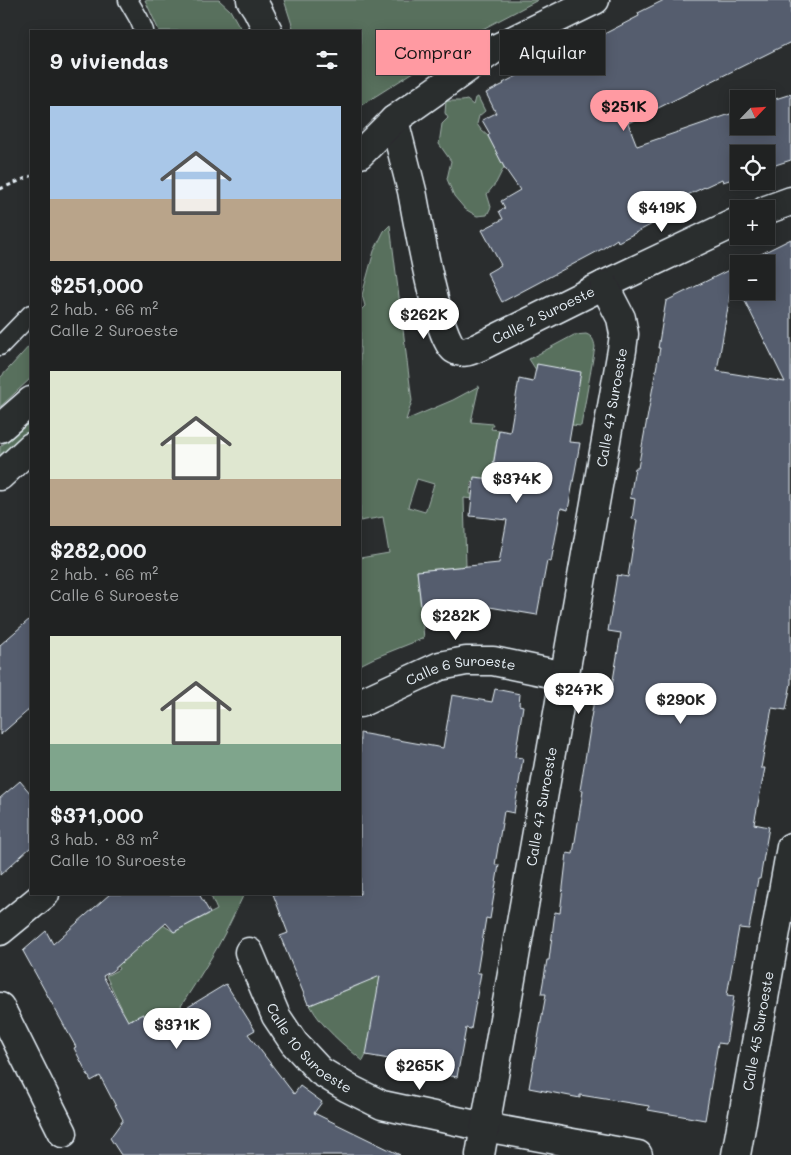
<!DOCTYPE html>
<html lang="es">
<meta charset="utf-8">
<style>
body{margin:0;font-family:Mali,sans-serif;background:#2d2f2f;color:#f1f3f6;height:100vh;display:flex;flex-direction:column;font-size:19px;white-space:nowrap}
*{box-sizing:border-box;margin:0}
p{font-size:16px;color:#a2a4a5}
.icon{flex:none;width:28px;height:28px;fill:none;stroke:currentColor;stroke-width:2;stroke-linecap:round;stroke-linejoin:round}
.map{position:relative;flex:1;overflow:hidden}
.details{position:absolute;left:30px;top:30px;width:331px;height:865px;display:flex;flex-direction:column;background:#202222;border-radius:0px;box-shadow:0 2px 12px #0003,0 0 0 1px #3d3f40}
.details>*{flex:none}
.hud{position:absolute;left:376px;top:30px;width:339px;height:45px;display:flex;gap:10px}
.needle{width:32px;rotate:65deg}
.tools{position:absolute;left:730px;top:90px;display:grid;gap:10px}
.tools a{display:grid;place-items:center;width:45px;height:45px;border-radius:0px;background:#202222;box-shadow:0 2px 12px #0003,0 0 0 1px #3d3f40;font-size:25px}
.price{position:absolute;translate:-50% -42px;padding:0 11px;border-radius:18px;background:#fff;color:#222;font-size:16px;line-height:32px;filter:drop-shadow(0 1px 2px #0008)}
.price::after{content:'';position:absolute;left:50%;top:30px;width:15px;height:11px;margin-left:-8px;background:inherit;clip-path:polygon(0 0,100% 0,50% 100%)}
.price.current{background:#ff9aa2;color:#111}
ul{padding:0;list-style:none}
li{display:grid;align-content:center;gap:10px;height:265px;padding:0 20px}
li span{display:grid;place-items:center;height:155px;border-radius:0px;color:#555}
li>.icon{margin-inline-start:auto}
span .icon{width:90px;height:90px;fill:#fffc;stroke-width:1}
li b{font-size:21px}
h2{display:flex;justify-content:space-between;align-items:center;height:60px;padding:0 20px;font-size:21px}
.chip{padding:0 18px;border-radius:0px;background:#202222;box-shadow:0 2px 12px #0003,0 0 0 1px #3d3f40;font-size:18px;line-height:45px}
.chip.current{background:#ff9aa2;color:#111}
.map>svg:first-child{display:block}
.green{fill:#59705d;stroke:#a0b0aa;fill-rule:evenodd}
.building{fill:#545d6e;stroke:#e8f1f8}
.lines{fill:none;stroke-linecap:round;stroke-linejoin:round}
.service-casing{stroke:#e8f1f8;stroke-width:21}
.minor-casing{stroke:#e8f1f8;stroke-width:31}
.primary-casing{stroke:#e8f1f8;stroke-width:31}
.path{stroke:#e8f1f8;stroke-width:3;stroke-dasharray:4 4;stroke-linecap:butt}
.service{stroke:#2a2d2e;stroke-width:18}
.minor{stroke:#2a2d2e;stroke-width:28}
.primary{stroke:#2a2d2e;stroke-width:28}
.labels{text-anchor:middle;stroke-width:5;stroke-linejoin:round;paint-order:stroke}
.street-label{font-size:14px;fill:#e8f1f8;stroke:#2a2d2e}
</style>
<div class="map">
<svg width="791" height="1155" viewBox="0 0 791 1155">
<rect width="100%" height="100%" fill="#2a2d2e"/>
<filter id="ink" filterUnits="userSpaceOnUse"><feTurbulence type="fractalNoise" baseFrequency=".02" numOctaves="2"/><feDisplacementMap in="SourceGraphic" scale="10" xChannelSelector="R" yChannelSelector="G"/><feConvolveMatrix kernelMatrix="1 2 1 2 8 2 1 2 1" color-interpolation-filters="sRGB"/></filter>
<g filter="url(#ink)">
<!-- green -->
<g class="green">
<path d="M145 0H219L230 10 242 31H159Z"/>
<path d="M284 0H538L477 32 360 106V31H294Z"/>
<path d="M478 97 485 111 479 116 477 124 481 130 488 136 504 167 496 183 487 194 491 207 487 215 477 216 465 209 454 196 447 179 451 161 439 144 442 124 448 118 445 113 446 101H462L467 100 473 105 475 98Z"/>
<path d="M390 225 412 401 406 420 453 400 479 386 471 422 493 424 491 429 499 430 489 487 492 501 464 498 466 566 417 571 424 638 374 658 360 665V558L389 553 383 517 360 521V311L365 306 362 295 374 251 384 231ZM481 478H486L484 495 470 494 471 483ZM417 479 434 484 425 512 408 507Z"/>
<path d="M586 334C592 336 594 340 595 347L581 426 572 425 537 364 536 370 529 359 574 335Z"/>
<path d="M31 344V378L0 407V378Z"/>
<path d="M31 419V432L0 460V447Z"/>
<path d="M434 799 366 1055 363 1061C344 1045 322 1028 310 1005L359 985 353 971 352 899 350 894H360Z"/>
<path d="M210 894H244C233 917 222 941 208 963 192 990 174 1015 159 1043L143 1014 77 1046 73 1036 123 1011 106 976 119 969 106 946 163 925 174 932 217 910Z"/>
</g>
<!-- building -->
<g class="building">
<path d="M664 0H791V42L628 123 637 146 739 111V126H766V102L791 94V160L766 168V154H739V177L723 182 722 179 653 211 658 221 618 242 617 239 602 249 502 302 487 273 501 265 482 230 503 219 499 211 505 208 501 201 520 190 504 167 488 136 490 134 482 120 496 113 486 93 504 84 503 83 576 46 577 48 639 16 638 13Z"/>
<path d="M791 239V683L786 710 772 708 761 768H765L754 824 769 827 760 879H758L749 929 739 928 727 995 734 996 726 1044 718 1043 705 1120 648 1110 649 1106 580 1095V1098L529 1088 546 994H541L547 960H549L555 912 560 913 567 853 573 854 583 791 580 790 590 729H589L597 683 612 686 621 633 608 631 617 575 628 577 637 520 632 519 635 499 630 498 635 468H638L660 348H658L666 301 739 265V289L733 278 717 371 785 382 740 291H766V264H741Z"/>
<path d="M537 364 581 372 569 442 580 443 568 510 561 508 551 562 547 561 537 615 466 603 468 618 423 623 417 571 499 563 507 520 470 516 474 477 491 479 499 430 510 432 519 379 533 382Z"/>
<path d="M31 618V708L0 735V645Z"/>
<path d="M495 689 520 694 519 705 523 706 515 757 523 758 514 813 504 811 495 865H499L490 919 486 918 477 973H481L471 1029 466 1028 457 1077 388 1065 389 1059 366 1055 380 976 310 1005 309 1003 308 1004 280 936 288 933 273 894H360V733L443 748 452 695 492 702Z"/>
<path d="M20 781 31 794V847L0 875V798Z"/>
<path d="M110 894H199L210 913 174 932 166 923 112 971 103 976 128 1021 143 1014 152 1029 226 984 255 1030 248 1034 294 1094 300 1086 322 1102 314 1113 400 1155H121L110 1138 123 1120 100 1076 91 1081 74 1048 76 1047 23 951 46 931 53 944Z"/>
</g>
<g class="lines">
<!-- service casing -->
<g class="service-casing">
<g id="service">
<path d="M128 0 139 19 144 31"/>
<path d="M0 346 31 314"/>
</g>
</g>
<!-- minor casing -->
<g class="minor-casing">
<g id="minor">
<path id="s1" d="M394 120C400 144 406 167 412 191 417 217 437 337 454 349 463 355 471 350 479 347L604 285 739 221"/>
<path d="M360 154 394 120 493 50 595 0"/>
<path d="M766 210 791 201"/>
<path d="M0 428 31 401"/>
<path d="M0 476 31 447"/>
<path id="s2" d="M360 703 440 666 466 661H493L565 676"/>
<path d="M0 931 45 894"/>
<path id="s3" d="M249 952 276 1016 294 1043 320 1071 348 1088 382 1105 485 1127 638 1155"/>
<path d="M0 1007 63 1133"/>
<path id="s4" d="M480 1155 622 350 624 334 621 318 604 285"/>
<path id="s5" d="M736 1155 791 847"/>
</g>
</g>
<!-- primary casing -->
<g class="primary-casing">
<path id="primary" d="M251 0 257 9 268 31"/>
</g>
<!-- path -->
<path class="path" d="M0 189 31 176"/>
<!-- service -->
<use href="#service" class="service"/>
<!-- minor -->
<use href="#minor" class="minor"/>
<!-- primary -->
<use href="#primary" class="primary"/>
</g>
</g>
<g class="labels">
<!-- street labels -->
<g class="street-label">
<text dy="5" stroke="none"><textPath href="#s1" startOffset="336">Calle 2 Suroeste</textPath></text>
<text dy="5" stroke="none"><textPath href="#s4" startOffset="759">Calle 47 Suroeste</textPath></text>
<text dy="5" stroke="none"><textPath href="#s2" startOffset="108">Calle 6 Suroeste</textPath></text>
<text dy="5" stroke="none"><textPath href="#s4" startOffset="354">Calle 47 Suroeste</textPath></text>
<text dy="5" stroke="none"><textPath href="#s5" startOffset="126">Calle 45 Suroeste</textPath></text>
<text dy="5" stroke="none"><textPath href="#s3" startOffset="116">Calle 10 Suroeste</textPath></text>
</g>
</g>
</svg>
<div class="tools">
<a><svg class="needle" viewBox="-14 -14 28 28"><path d="M0-13l5 13h-10z" fill="#e53935"/><path d="M0 13l5-13h-10z" fill="#a2a4a5"/></svg></a>
<a><svg class="icon" aria-label="locate" viewBox="0 0 24 24"><circle cx="12" cy="12" r="6"/><path d="M12 2v4M12 18v4M2 12h4M18 12h4"/></svg></a>
<a>+</a>
<a>−</a>
</div>
<b class="price current" style="left:624px;top:132px">$251K</b>
<b class="price" style="left:662px;top:233px">$419K</b>
<b class="price" style="left:424px;top:340px">$262K</b>
<b class="price" style="left:517px;top:504px">$374K</b>
<b class="price" style="left:456px;top:641px">$282K</b>
<b class="price" style="left:579px;top:715px">$247K</b>
<b class="price" style="left:681px;top:725px">$290K</b>
<b class="price" style="left:177px;top:1050px">$371K</b>
<b class="price" style="left:420px;top:1091px">$265K</b>
<div class="hud">
<a class="chip current">Comprar</a>
<a class="chip">Alquilar</a>
</div>
<section class="details">
<h2>9 viviendas<svg class="icon" aria-label="filters" viewBox="0 0 24 24"><path d="M4 7h16M4 17h16"/><circle cx="9" cy="7" r="2"/><circle cx="15" cy="17" r="2"/></svg></h2>
<ul>
<li><span style="background:linear-gradient(#a9c7e8 60%,#b9a48a 0)"><svg class="icon" aria-label="home" viewBox="0 0 24 24"><path d="M3 11l9-7 9 7M6 9v11h12V9"/></svg></span><div><b>$251,000</b><p>2 hab. · 66 m²</p><p>Calle 2 Suroeste</p></div></li>
<li><span style="background:linear-gradient(#dfe7d0 70%,#b9a48a 0)"><svg class="icon" aria-label="home" viewBox="0 0 24 24"><path d="M3 11l9-7 9 7M6 9v11h12V9"/></svg></span><div><b>$282,000</b><p>2 hab. · 66 m²</p><p>Calle 6 Suroeste</p></div></li>
<li><span style="background:linear-gradient(#dfe7d0 70%,#7fa58c 0)"><svg class="icon" aria-label="home" viewBox="0 0 24 24"><path d="M3 11l9-7 9 7M6 9v11h12V9"/></svg></span><div><b>$371,000</b><p>3 hab. · 83 m²</p><p>Calle 10 Suroeste</p></div></li>
</ul>
</section>
</div>
